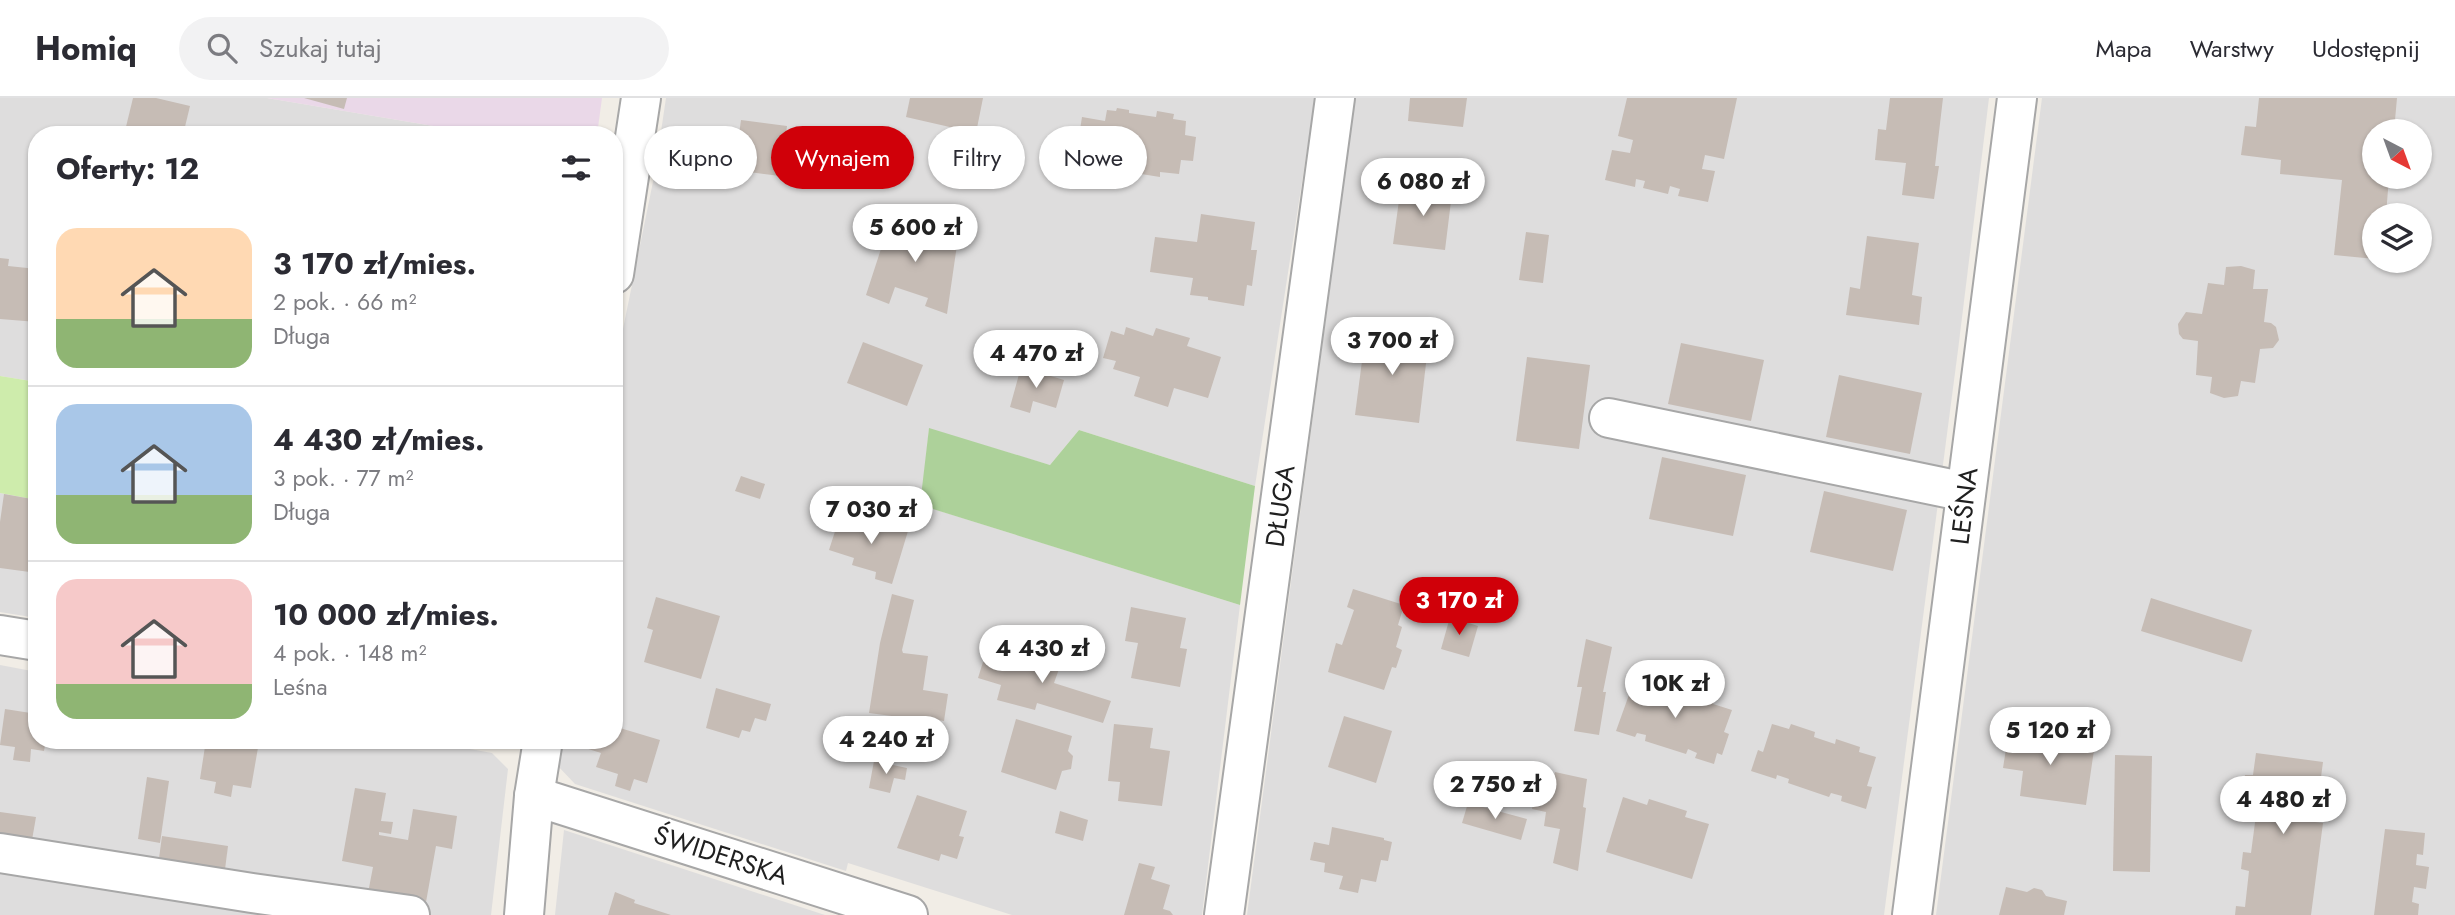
<!DOCTYPE html>
<html lang="pl">
<meta charset="utf-8">
<style>
body{margin:0;font-family:Jost,sans-serif;background:#f2f2f3;color:#2b2b33;height:100vh;display:flex;flex-direction:column;font-size:26px;white-space:nowrap}
*{box-sizing:border-box;margin:0}
p{font-size:23px;color:#7c7c81}
.icon{flex:none;width:38px;height:38px;fill:none;stroke:currentColor;stroke-width:2;stroke-linecap:round;stroke-linejoin:round}
.map{position:relative;flex:1;overflow:hidden}
.details{position:absolute;left:28px;top:28px;width:595px;height:623px;display:flex;flex-direction:column;background:#fff;border-radius:28px;box-shadow:0 2px 5px #0004}
.details>*{flex:none}
.guide{position:absolute;left:644px;top:28px;width:665px;height:63px;display:flex;gap:14px}
.needle{width:46px;rotate:139deg}
.controls{position:absolute;left:2362px;top:21px;display:grid;gap:14px}
.controls a{display:grid;place-items:center;width:70px;height:70px;border-radius:50%;background:#fff;box-shadow:0 2px 5px #0004;font-size:35px}
.price{position:absolute;translate:-50% -60px;padding:0 16px;border-radius:24px;background:#fff;color:#222;font-size:23px;line-height:46px;filter:drop-shadow(0 2px 4px #0008)}
.price::after{content:'';position:absolute;left:50%;top:42px;width:21px;height:16px;margin-left:-10px;background:inherit;clip-path:polygon(0 0,100% 0,50% 100%)}
.price.on{background:#d00009;color:#fff}
ul{padding:0;list-style:none}
li{display:flex;align-items:center;gap:21px;height:175px;padding:0 28px}
li+li{border-top:2px solid #e1e1e2}
li span{display:grid;place-items:center;flex:none;width:196px;height:140px;border-radius:21px;color:#555}
li>.icon{margin-inline-start:auto}
span .icon{width:84px;height:84px;fill:#fffc;stroke-width:1}
li b{font-size:30px}
h2{display:flex;justify-content:space-between;align-items:center;height:84px;padding:0 28px;font-size:30px}
.tag{padding:0 24px;border-radius:32px;background:#fff;box-shadow:0 2px 5px #0004;font-size:24px;line-height:63px}
.tag.on{background:#d00009;color:#fff}
header{display:flex;align-items:center;gap:42px;box-sizing:border-box;height:98px;padding:0 35px;background:#fff;border-bottom:2px solid #e1e1e2}
header strong{font-size:33px}
nav{display:flex;gap:38px;margin-inline-start:auto;font-size:24px}
.search{width:490px;height:63px;background:#f2f2f3;display:flex;align-items:center;gap:18px;box-sizing:border-box;padding:0 24px;border-radius:38px;color:#7c7c81;font-size:26px}
.map>svg:first-child{display:block}
.residential{fill:#dedddd;fill-rule:evenodd}
.industrial{fill:#ead8e8}
.grass{fill:#ceecac}
.forest{fill:#add19a}
.building{fill:#c6bcb5}
.lines{fill:none;stroke-linecap:round;stroke-linejoin:round}
.minor-casing{stroke:#a7a7a7;stroke-width:42}
.minor{stroke:#fff;stroke-width:38}
.labels{text-anchor:middle;stroke-width:5;stroke-linejoin:round;paint-order:stroke}
.street-label{font-size:26px;fill:#202020;stroke:#fff}
</style>
<header>
<strong>Homiq</strong>
<div class="search"><svg class="icon" aria-label="search" viewBox="0 0 24 24"><circle cx="10" cy="10" r="6"/><path d="M15 15l6 6"/></svg>Szukaj tutaj</div>
<nav><a>Mapa</a><a>Warstwy</a><a>Udostępnij</a></nav>
</header>
<div class="map">
<svg width="2455" height="817" viewBox="0 0 2455 817">
<rect width="100%" height="100%" fill="#f1ede6"/>
<!-- residential -->
<g class="residential">
<path d="M0 0H267L487 37H37V284L0 278Z"/>
<path d="M666 0H1315L1255 388 1079 332 1050 367 929 331 921 407 1240 507 1202 817H1012L848 765 846 773 575 686 557 667 560 642H614V275L655 74Z"/>
<path d="M1355 0H1989L1958 252 1884 817H1247Z"/>
<path d="M2042 0H2455V817H1936ZM2375 33H2420V79H2375ZM2375 117H2420V163H2375Z"/>
<path d="M0 395 37 402V520L0 514Z"/>
<path d="M0 567 37 574V642H420L492 655 508 671 491 817H0Z"/>
<path d="M564 732 825 817H555Z"/>
</g>
<!-- industrial -->
<path class="industrial" d="M267 0H602L597 37H487Z"/>
<!-- grass -->
<path class="grass" d="M0 278 37 284V402L0 395Z"/>
<!-- forest -->
<path class="forest" d="M929 330 1050 367 1079 332 1255 388 1240 507 920 407Z"/>
<!-- building -->
<g class="building">
<path d="M133 0H156L190 8 183 37H124Z"/>
<path d="M304 0H347L344 11Z"/>
<path d="M910 0H983L976 35 906 19Z"/>
<path d="M1410 0H1467L1463 29 1408 23Z"/>
<path d="M1627 0H1737L1724 61 1705 57 1702 71 1715 73 1708 104 1678 98 1680 91 1670 88 1668 96 1643 90 1645 83 1636 81 1635 89 1605 82 1612 52 1630 55 1633 42 1618 38Z"/>
<path d="M1890 0H1943L1935 68H1939L1934 101 1902 97 1906 65 1875 62 1878 31 1886 32Z"/>
<path d="M2259 0H2397L2394 33H2375V79H2389L2386 117H2375V161L2334 157 2342 82 2280 76 2281 62 2241 57 2245 28 2256 29Z"/>
<path d="M1117 10 1129 12V15L1156 19 1157 13 1174 16 1173 21 1186 23 1185 37 1196 39 1193 63 1181 62 1179 76 1160 74V79L1135 75 1136 70 1099 65 1100 55 1077 51 1082 19 1105 23 1107 12 1116 13Z"/>
<path d="M741 22 787 28 780 78 734 72Z"/>
<path d="M1401 88 1431 92 1436 88 1443 89 1447 94 1452 95 1445 152 1393 146Z"/>
<path d="M1201 116 1255 124 1251 152H1257L1252 188 1247 187 1244 208 1208 202V199L1190 197 1193 180 1150 174 1155 139 1197 144Z"/>
<path d="M892 117 958 140 947 216 925 208 928 200 895 189 889 206 866 197Z"/>
<path d="M1526 134 1549 137 1543 185 1519 182Z"/>
<path d="M1867 138 1919 145 1912 197 1922 199 1919 227 1846 217 1850 189 1860 191Z"/>
<path d="M0 160 9 161 8 168 37 171V224L0 221Z"/>
<path d="M2241 168 2255 172 2253 191H2268L2264 224 2271 225 2276 229 2279 242 2273 250 2260 251 2255 285 2241 283 2238 298 2224 300 2210 295 2212 279 2196 277 2198 243 2183 241 2179 236 2178 226 2186 214 2202 216 2208 185 2224 187 2226 169Z"/>
<path d="M1126 229 1153 238 1156 230 1190 240 1187 248 1221 259 1208 300 1174 290 1168 309 1134 298 1140 279 1113 271 1116 263 1103 260 1111 233 1124 237Z"/>
<path d="M1366 232 1429 240 1419 325 1355 317Z"/>
<path d="M863 244 923 267 907 308 847 285Z"/>
<path d="M1681 245 1764 262 1751 323 1668 306Z"/>
<path d="M1527 259 1590 267 1579 351 1516 343Z"/>
<path d="M1021 269 1064 282 1056 310 1033 303 1030 315 1010 309Z"/>
<path d="M1839 277 1922 295 1910 356 1826 339Z"/>
<path d="M1662 359 1746 377 1733 438 1649 421Z"/>
<path d="M741 378 765 386 760 401 735 393Z"/>
<path d="M1824 393 1907 412 1893 473 1810 454Z"/>
<path d="M4 396 32 401 31 411 37 412V475L0 470V424Z"/>
<path d="M840 418 862 426 865 419 908 433 892 486 875 481 876 474 852 467 854 460 829 452Z"/>
<path d="M1353 491 1404 507 1398 527 1402 529 1396 549 1402 552 1396 570 1392 569 1384 592 1328 574 1336 545 1342 547 1354 512 1347 509Z"/>
<path d="M892 496 914 502 902 552 903 555 928 558 923 592 948 596 944 623 938 622 936 634 942 635 939 656 903 649 907 620 869 615 880 545Z"/>
<path d="M656 499 720 518 701 581 644 564 653 532 647 530Z"/>
<path d="M2151 500 2252 532 2242 564 2141 533Z"/>
<path d="M1131 509 1186 520 1180 550 1187 551 1180 589 1131 580 1138 545 1125 543Z"/>
<path d="M1450 519 1478 528 1469 559 1441 551Z"/>
<path d="M1586 541 1612 549 1603 594H1606L1599 637 1574 633 1582 589H1577Z"/>
<path d="M1022 544 1064 557 1054 585 1111 603 1103 625 1037 605 1035 612 997 602 1001 587 978 580 983 564 1015 573Z"/>
<path d="M1635 580 1653 586 1655 582 1671 588 1670 592 1696 600 1697 596 1714 602 1713 606 1732 612 1724 634 1729 636 1722 657 1717 655 1714 666 1695 660 1697 655 1688 651 1686 656 1645 643 1646 637 1637 635 1635 639 1616 633Z"/>
<path d="M716 590 771 606 766 623 755 620 750 634 742 632 739 640 706 630Z"/>
<path d="M5 611 37 616V642H46L44 653 31 651 30 664 13 662 15 649 0 647Z"/>
<path d="M1344 618 1392 633 1376 685 1328 669Z"/>
<path d="M614 619 622 621 620 630 660 642 647 685 634 681 630 693 615 688 618 676 596 669 601 655 582 649 584 642H614Z"/>
<path d="M1016 621 1072 638 1068 653 1073 658 1071 671 1062 673 1056 692 1001 674Z"/>
<path d="M1114 626 1153 630 1150 650 1170 653 1162 708 1118 703 1120 684 1108 683Z"/>
<path d="M1772 626 1789 631 1791 626 1815 634 1814 639 1835 646 1836 641 1860 649 1859 654 1876 659 1867 688 1872 689 1866 711 1841 703 1842 698 1831 695 1829 699 1788 685 1789 681 1777 677 1776 681 1751 673 1758 652 1763 654Z"/>
<path d="M2043 629 2051 633 2056 646 2094 652 2086 707 2020 698 2023 673 2003 670 2008 638 2025 640 2034 630Z"/>
<path d="M206 642 259 644 251 690 233 687 231 699 214 695 216 684 200 681Z"/>
<path d="M2256 655 2323 664 2315 724 2323 725 2311 817H2235L2236 808 2245 809 2249 773 2241 771 2243 754 2251 755 2256 717H2248L2251 695 2243 693 2245 677H2253Z"/>
<path d="M2115 657 2152 658 2150 774 2113 773Z"/>
<path d="M874 663 907 670 905 682 894 680 890 695 869 690Z"/>
<path d="M1555 674 1587 681 1583 709 1586 710 1578 773 1553 765 1560 731 1544 728 1546 714 1532 711 1538 682 1553 685Z"/>
<path d="M147 679 169 683 160 745 138 741Z"/>
<path d="M355 690 386 695 381 723 393 724 391 736 379 734V737L408 742 413 711 457 718 452 751 436 748 426 804 368 795 373 769 342 763Z"/>
<path d="M917 697 967 713 959 738 964 739 957 761 941 756 939 763 897 750Z"/>
<path d="M1623 699 1647 707 1649 701 1687 713 1685 719 1709 726 1692 781 1606 754Z"/>
<path d="M1468 705 1527 721 1521 742 1462 725Z"/>
<path d="M1060 713 1088 722 1083 743 1055 735Z"/>
<path d="M0 714 36 719 32 742 0 737Z"/>
<path d="M1332 729 1384 740V742L1392 744 1388 763 1381 762 1376 784 1361 781 1358 795 1339 791 1343 778 1324 774 1325 765 1310 762 1314 744 1329 747Z"/>
<path d="M2385 731 2425 735 2423 757 2417 756 2416 767 2429 769 2426 791 2414 789 2412 804 2419 806 2418 817H2374Z"/>
<path d="M162 738 228 748 224 779 158 768Z"/>
<path d="M1139 765 1155 769 1151 781 1170 787 1163 811 1170 813 1173 817H1124Z"/>
<path d="M2006 789 2027 794 2034 790 2042 792 2046 798 2067 803 2064 817H1999Z"/>
<path d="M615 794 635 802 634 805 671 817H608Z"/>
</g>
<g class="lines">
<!-- minor casing -->
<g class="minor-casing">
<g id="minor">
<path d="M614 176 641 0"/>
<path d="M1609 320 1966 394"/>
<path d="M0 537 37 543"/>
<path d="M534 698 908 817"/>
<path d="M0 755 252 795 410 817"/>
<path d="M524 817 534 698 543 642"/>
<path d="M1224 817 1335 0"/>
<path d="M1912 817 2017 0"/>
</g>
</g>
<!-- minor -->
<use href="#minor" class="minor"/>
</g>
<g class="labels">
<!-- street labels -->
<g class="street-label">
<text transform="translate(1280 408) rotate(-82)" y="9">DŁUGA</text>
<text transform="translate(1964 408) rotate(-83)" y="9">LEŚNA</text>
<text transform="translate(721 757) rotate(18)" y="9">ŚWIDERSKA</text>
</g>
</g>
</svg>
<div class="controls">
<a><svg class="needle" viewBox="-14 -14 28 28"><path d="M0-13l5 13h-10z" fill="#e53935"/><path d="M0 13l5-13h-10z" fill="#7c7c81"/></svg></a>
<a><svg class="icon" aria-label="layers" viewBox="0 0 24 24"><path d="M12 4l9 5-9 5-9-5zM3 14l9 5 9-5"/></svg></a>
</div>
<b class="price" style="left:1423px;top:120px">6 080 zł</b>
<b class="price" style="left:915px;top:166px">5 600 zł</b>
<b class="price" style="left:1392px;top:279px">3 700 zł</b>
<b class="price" style="left:1036px;top:292px">4 470 zł</b>
<b class="price" style="left:871px;top:448px">7 030 zł</b>
<b class="price on" style="left:1459px;top:539px">3 170 zł</b>
<b class="price" style="left:1042px;top:587px">4 430 zł</b>
<b class="price" style="left:1675px;top:622px">10K zł</b>
<b class="price" style="left:2050px;top:669px">5 120 zł</b>
<b class="price" style="left:886px;top:678px">4 240 zł</b>
<b class="price" style="left:1495px;top:723px">2 750 zł</b>
<b class="price" style="left:2283px;top:738px">4 480 zł</b>
<div class="guide">
<a class="tag">Kupno</a>
<a class="tag on">Wynajem</a>
<a class="tag">Filtry</a>
<a class="tag">Nowe</a>
</div>
<section class="details">
<h2>Oferty: 12<svg class="icon" aria-label="filters" viewBox="0 0 24 24"><path d="M4 7h16M4 17h16"/><circle cx="9" cy="7" r="2"/><circle cx="15" cy="17" r="2"/></svg></h2>
<ul>
<li><span style="background:linear-gradient(#ffd9b3 65%,#8fb573 0)"><svg class="icon" aria-label="home" viewBox="0 0 24 24"><path d="M3 11l9-7 9 7M6 9v11h12V9"/></svg></span><div><b>3 170 zł/mies.</b><p>2 pok. · 66 m²</p><p>Długa</p></div></li>
<li><span style="background:linear-gradient(#a9c7e8 65%,#8fb573 0)"><svg class="icon" aria-label="home" viewBox="0 0 24 24"><path d="M3 11l9-7 9 7M6 9v11h12V9"/></svg></span><div><b>4 430 zł/mies.</b><p>3 pok. · 77 m²</p><p>Długa</p></div></li>
<li><span style="background:linear-gradient(#f6c9c9 75%,#8fb573 0)"><svg class="icon" aria-label="home" viewBox="0 0 24 24"><path d="M3 11l9-7 9 7M6 9v11h12V9"/></svg></span><div><b>10 000 zł/mies.</b><p>4 pok. · 148 m²</p><p>Leśna</p></div></li>
</ul>
</section>
</div>
